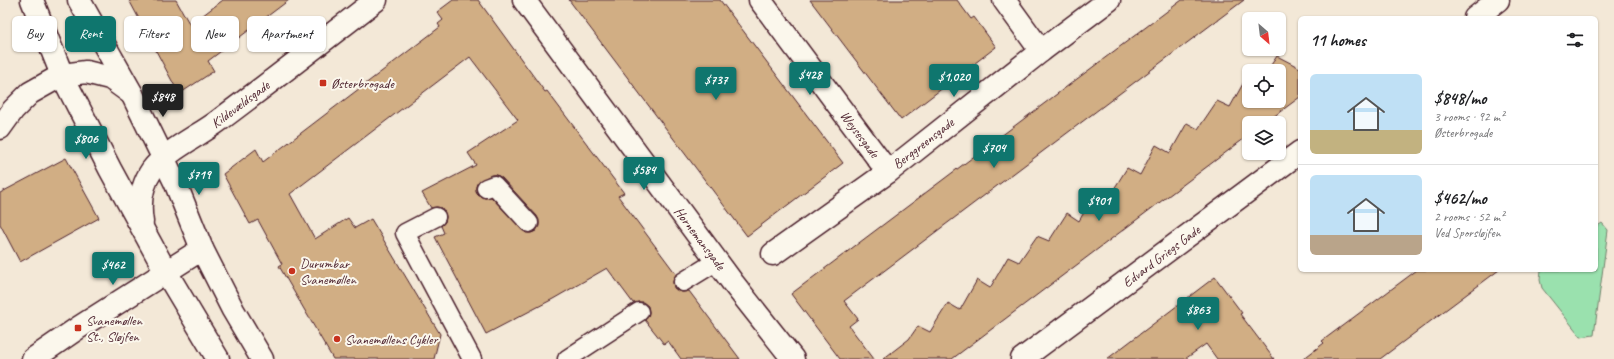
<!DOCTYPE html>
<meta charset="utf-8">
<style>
body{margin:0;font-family:Caveat,sans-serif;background:#f2f2f2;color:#202124;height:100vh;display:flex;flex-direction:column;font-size:15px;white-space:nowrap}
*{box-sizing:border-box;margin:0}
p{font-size:13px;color:#757577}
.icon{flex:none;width:22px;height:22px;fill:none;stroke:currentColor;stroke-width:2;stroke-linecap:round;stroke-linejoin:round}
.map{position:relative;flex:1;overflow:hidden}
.details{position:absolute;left:1298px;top:16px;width:300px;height:256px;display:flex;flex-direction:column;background:#fff;border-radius:6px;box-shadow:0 1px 3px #0004}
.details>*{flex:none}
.guide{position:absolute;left:12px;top:16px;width:380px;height:36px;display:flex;gap:8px}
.needle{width:26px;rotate:152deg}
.buttons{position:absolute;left:1242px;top:12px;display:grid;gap:8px}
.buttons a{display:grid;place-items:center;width:44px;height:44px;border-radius:6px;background:#fff;box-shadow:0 1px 3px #0004;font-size:20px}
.price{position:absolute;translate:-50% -34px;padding:0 9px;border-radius:4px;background:#0f766e;color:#fff;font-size:13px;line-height:26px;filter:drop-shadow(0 1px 2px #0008)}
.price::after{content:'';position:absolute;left:50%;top:24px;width:12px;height:9px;margin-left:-6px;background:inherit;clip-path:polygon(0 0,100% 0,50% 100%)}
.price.selected{background:#222;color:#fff}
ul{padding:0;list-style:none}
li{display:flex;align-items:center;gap:12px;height:100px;padding:0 12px}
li+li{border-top:1px solid #e0e0e0}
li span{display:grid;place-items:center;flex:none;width:112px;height:80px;border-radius:6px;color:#555}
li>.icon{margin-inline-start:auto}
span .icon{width:48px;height:48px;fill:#fffc;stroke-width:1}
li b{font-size:17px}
h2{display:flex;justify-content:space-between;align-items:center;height:48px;padding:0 12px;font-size:17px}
.chip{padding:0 14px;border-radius:6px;background:#fff;box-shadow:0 1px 3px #0004;font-size:14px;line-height:36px}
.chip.selected{background:#0f766e;color:#fff}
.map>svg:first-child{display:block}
.green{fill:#9ae1ae;stroke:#72806c}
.building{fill:#d1ae84;stroke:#4a1f2b;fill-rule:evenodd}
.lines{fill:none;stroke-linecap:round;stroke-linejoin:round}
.service-casing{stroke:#4a1f2b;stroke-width:21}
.minor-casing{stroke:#4a1f2b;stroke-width:25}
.tertiary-casing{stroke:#4a1f2b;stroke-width:25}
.service{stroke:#fbf7ec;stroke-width:18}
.minor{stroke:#fbf7ec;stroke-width:22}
.tertiary{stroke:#fbf7ec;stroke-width:22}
.poi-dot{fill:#c8321e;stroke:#fbf7ec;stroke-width:1.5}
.labels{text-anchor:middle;stroke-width:4;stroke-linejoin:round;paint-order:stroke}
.poi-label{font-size:14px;fill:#4a1f2b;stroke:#fbf7ec;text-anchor:start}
.street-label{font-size:14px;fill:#4a1f2b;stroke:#fbf7ec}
</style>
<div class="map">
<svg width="1614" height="359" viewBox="0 0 1614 359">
<rect width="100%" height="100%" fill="#f3e8d7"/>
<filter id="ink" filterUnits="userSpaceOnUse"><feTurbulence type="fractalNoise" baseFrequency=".025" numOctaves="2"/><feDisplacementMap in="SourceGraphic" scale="8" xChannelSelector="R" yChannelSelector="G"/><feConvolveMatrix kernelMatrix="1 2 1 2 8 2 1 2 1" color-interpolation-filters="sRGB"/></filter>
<g filter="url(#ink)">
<!-- green -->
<path class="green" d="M1602 223 1608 230 1594 335 1581 337 1542 288 1540 280 1541 270H1596V227Z"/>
<!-- building -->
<g class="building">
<path d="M129 0H176L190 25 223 0H289L208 61 214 71 179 94Z"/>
<path d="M453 0H478L545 92 547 91 624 193 618 196 676 274 673 282 674 288 678 291 683 292 689 291 740 359H681L668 341 664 344 645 320 648 316 649 312 648 306 643 302H639L633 303 607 268 553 299 486 334 435 237 444 233 441 226 445 222 446 217 445 213 442 208 437 207 431 208 422 193 476 165 468 153 518 120 470 57 290 194 315 239 348 218 355 228 371 219 440 334 434 359H333L279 266 282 264 258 220 250 224 223 174 256 149 263 162 440 27 438 24 443 20 437 12ZM491 175H497L502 178 537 216 539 220V226L536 231 531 233H526L491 197 485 198 479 196 476 191V187L478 182Z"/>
<path d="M569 0H720L843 163 747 236Z"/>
<path d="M810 0H957L971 19 974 17 996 47 901 120Z"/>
<path d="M1182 0H1244L844 301 858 319 849 326 874 359H840L791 294Z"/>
<path d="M1277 56 1300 68V97L1265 123H1249V135L952 359H883L909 339 918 326 930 332 948 303 960 310 977 280 990 288 1008 257 1019 262 1037 236 1049 241 1067 213 1079 221 1097 190 1109 197 1127 168 1140 175 1156 145 1170 153 1187 123 1198 129 1217 101 1230 107 1249 73V101H1279V71H1267Z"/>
<path d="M66 158 99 218 20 262 0 224V193Z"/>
<path d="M1417 270H1499L1380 359H1303L1324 343 1322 341Z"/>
<path d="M1215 277 1242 313 1240 314 1274 359H1217L1206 344 1185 359H1107Z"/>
</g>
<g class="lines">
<!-- service casing -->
<g class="service-casing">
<g id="service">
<path d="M486 188 494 185 529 223"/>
<path d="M436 217 405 233 472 359"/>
<path d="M683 282 717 261"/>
<path d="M567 359 639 312"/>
</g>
</g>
<!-- minor casing -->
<g class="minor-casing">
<g id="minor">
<path d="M524 0 733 283 793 359"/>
<path d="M760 0 888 172"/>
<path d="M1004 0 1041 51"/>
<path d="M0 128 13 110 30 93 62 75 86 72 110 78 132 94"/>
<path d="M773 254 888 172 1041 51 1109 0"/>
<path d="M33 359 78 328 202 249"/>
</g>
</g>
<!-- tertiary casing -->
<g class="tertiary-casing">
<g id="tertiary">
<path d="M32 0 62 75 110 169 166 272 218 359"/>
<path d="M79 0 132 94 175 182 202 249 233 310 262 359"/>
<path d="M1475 18 1498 0"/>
<path d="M142 222C139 204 141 186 152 170 165 152 198 136 217 122 271 82 323 41 376 0"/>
<path d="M1022 359 1300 152"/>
</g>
</g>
<!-- service -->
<use href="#service" class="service"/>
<!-- minor -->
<use href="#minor" class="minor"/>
<!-- tertiary -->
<use href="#tertiary" class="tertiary"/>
</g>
</g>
<!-- markers -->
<g class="poi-dot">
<rect x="319" y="79" width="8" height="8" rx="2"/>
<circle cx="292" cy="271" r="4"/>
<rect x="74" y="324" width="8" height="8" rx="2"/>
<circle cx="337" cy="339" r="4"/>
</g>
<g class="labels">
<!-- poi labels -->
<g class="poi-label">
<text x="331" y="88">Østerbrogade</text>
<text x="300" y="268">Durumbar<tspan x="300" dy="16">Svanemøllen</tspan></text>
<text x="86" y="325">Svanemøllen<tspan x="86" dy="16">St., Sløjfen</tspan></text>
<text x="345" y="344">Svanemøllens Cykler</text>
</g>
<!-- street labels -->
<g class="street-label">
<text transform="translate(240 104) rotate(-37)" y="5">Kildevældsgade</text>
<text transform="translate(860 134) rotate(53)" y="5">Weysesgade</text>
<text transform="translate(923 143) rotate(-38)" y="5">Berggreensgade</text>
<text transform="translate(700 238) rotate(53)" y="5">Hornemansgade</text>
<text transform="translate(1161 256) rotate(-37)" y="5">Edvard Griegs Gade</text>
</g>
</g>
</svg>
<div class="buttons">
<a><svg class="needle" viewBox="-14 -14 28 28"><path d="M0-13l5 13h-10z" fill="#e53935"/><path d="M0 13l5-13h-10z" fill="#757577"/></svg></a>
<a><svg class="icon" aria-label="locate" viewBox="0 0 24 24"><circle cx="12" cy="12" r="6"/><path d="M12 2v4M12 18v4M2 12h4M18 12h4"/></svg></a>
<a><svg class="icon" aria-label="layers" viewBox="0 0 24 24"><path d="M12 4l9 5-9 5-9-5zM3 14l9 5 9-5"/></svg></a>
</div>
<b class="price" style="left:810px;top:96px">$428</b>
<b class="price" style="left:954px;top:98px">$1,020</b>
<b class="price" style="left:716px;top:101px">$737</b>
<b class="price selected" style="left:163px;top:118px">$848</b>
<b class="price" style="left:86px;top:160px">$806</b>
<b class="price" style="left:994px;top:169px">$704</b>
<b class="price" style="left:644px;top:191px">$584</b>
<b class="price" style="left:199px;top:196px">$719</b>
<b class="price" style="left:1099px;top:222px">$901</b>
<b class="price" style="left:113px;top:286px">$462</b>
<b class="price" style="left:1198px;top:331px">$863</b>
<div class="guide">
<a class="chip">Buy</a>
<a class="chip selected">Rent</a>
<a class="chip">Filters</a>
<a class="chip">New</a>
<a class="chip">Apartment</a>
</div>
<section class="details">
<h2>11 homes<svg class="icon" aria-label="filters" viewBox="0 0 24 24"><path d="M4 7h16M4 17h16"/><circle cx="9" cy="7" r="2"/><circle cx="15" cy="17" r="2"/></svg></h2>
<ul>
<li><span style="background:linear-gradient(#bfe0f5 70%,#c2b280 0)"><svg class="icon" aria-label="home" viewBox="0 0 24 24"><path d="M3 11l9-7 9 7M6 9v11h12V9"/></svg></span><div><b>$848/mo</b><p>3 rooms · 92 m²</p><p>Østerbrogade</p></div></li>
<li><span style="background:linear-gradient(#bfe0f5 75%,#b9a48a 0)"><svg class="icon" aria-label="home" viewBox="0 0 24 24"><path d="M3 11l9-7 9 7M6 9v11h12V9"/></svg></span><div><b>$462/mo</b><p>2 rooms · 52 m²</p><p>Ved Sporsløjfen</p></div></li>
</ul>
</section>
</div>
